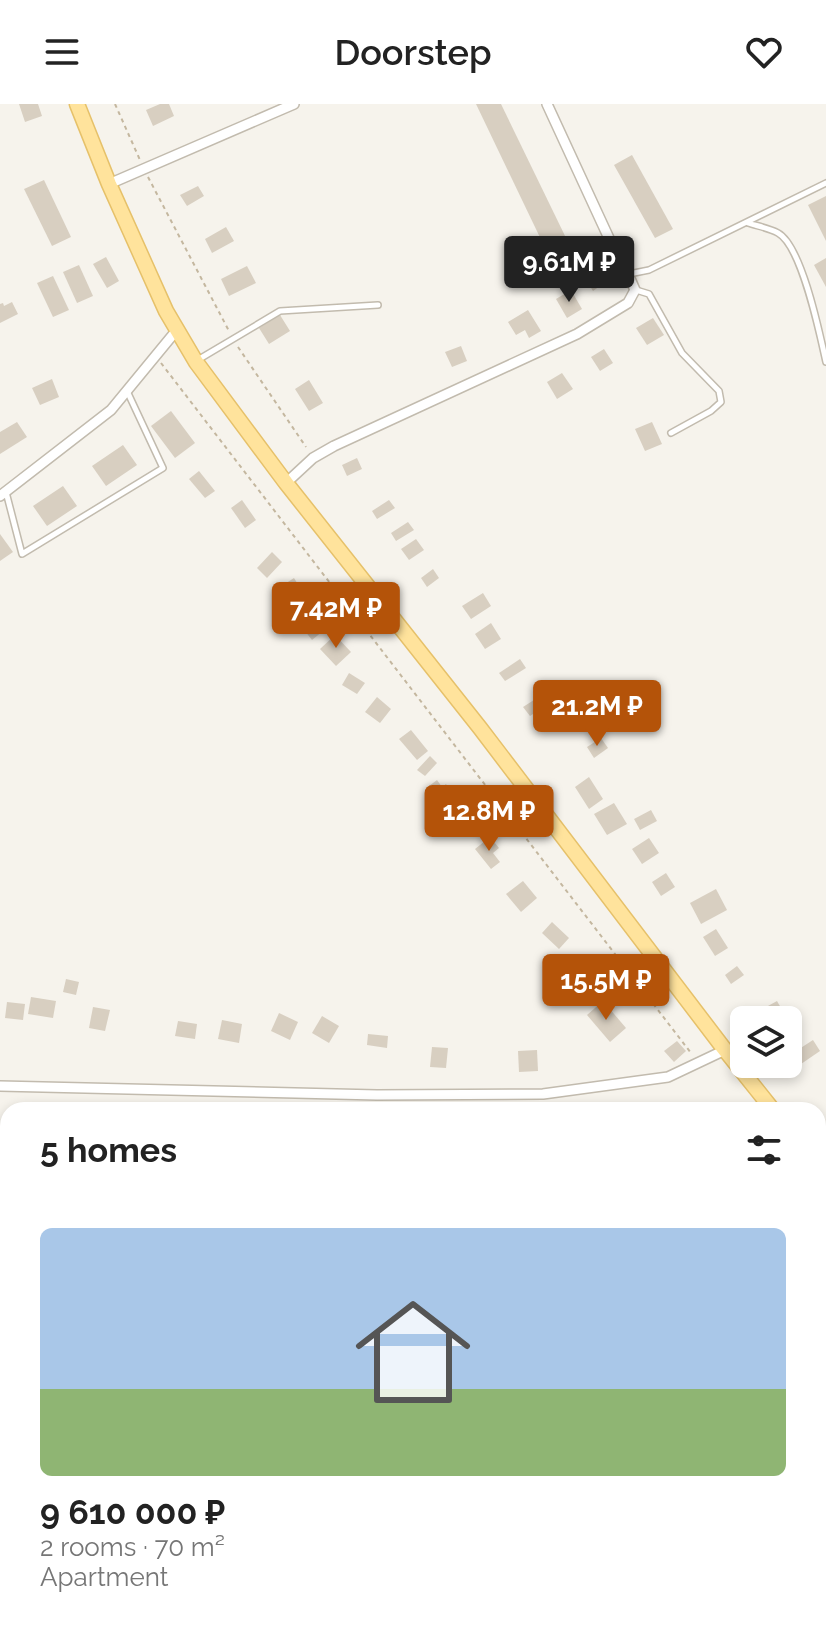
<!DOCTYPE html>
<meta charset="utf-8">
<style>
body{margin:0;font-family:Raleway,sans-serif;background:#f2f2f2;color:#222;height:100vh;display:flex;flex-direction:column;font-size:30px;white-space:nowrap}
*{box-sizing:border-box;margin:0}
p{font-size:26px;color:#767676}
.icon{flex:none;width:44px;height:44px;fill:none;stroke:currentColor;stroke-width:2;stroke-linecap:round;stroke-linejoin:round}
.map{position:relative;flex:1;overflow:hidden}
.sheet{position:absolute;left:0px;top:998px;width:826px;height:538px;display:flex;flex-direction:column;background:#fff;border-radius:24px 24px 0 0;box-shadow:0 4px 12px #0003}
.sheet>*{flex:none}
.tools{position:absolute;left:730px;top:902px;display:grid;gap:16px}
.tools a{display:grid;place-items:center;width:72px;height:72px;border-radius:12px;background:#fff;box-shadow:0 4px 12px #0003;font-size:40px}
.price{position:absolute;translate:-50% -68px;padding:0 18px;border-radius:8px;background:#b45309;color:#fff;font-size:26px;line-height:52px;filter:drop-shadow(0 2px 4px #0008)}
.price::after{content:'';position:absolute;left:50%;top:48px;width:24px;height:18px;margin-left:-12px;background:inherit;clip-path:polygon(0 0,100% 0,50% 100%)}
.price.selected{background:#222;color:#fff}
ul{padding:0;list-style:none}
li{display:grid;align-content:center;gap:16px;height:424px;padding:0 40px}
li span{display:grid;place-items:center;height:248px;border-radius:12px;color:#555}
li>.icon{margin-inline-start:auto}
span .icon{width:144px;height:144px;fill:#fffc;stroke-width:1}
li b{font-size:34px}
h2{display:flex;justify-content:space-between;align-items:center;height:96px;padding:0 40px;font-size:34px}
header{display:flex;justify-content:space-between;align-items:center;height:104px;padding:0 40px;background:#fff;font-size:36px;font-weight:600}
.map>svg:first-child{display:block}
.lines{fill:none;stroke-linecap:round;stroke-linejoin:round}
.stream{stroke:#a9d4f2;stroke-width:4}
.building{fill:#d8cfc1}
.lane-casing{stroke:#c2bbae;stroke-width:8}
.street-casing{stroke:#c2bbae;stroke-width:12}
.primary-casing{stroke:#e6c16a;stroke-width:17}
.path{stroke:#c4b79f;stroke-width:2;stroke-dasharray:4 4;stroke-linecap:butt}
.lane{stroke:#fff;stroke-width:5}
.street{stroke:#fff;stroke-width:9}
.primary{stroke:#ffe39c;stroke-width:14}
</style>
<header><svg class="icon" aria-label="menu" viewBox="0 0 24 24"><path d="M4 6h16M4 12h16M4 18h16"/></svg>Doorstep<svg class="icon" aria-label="heart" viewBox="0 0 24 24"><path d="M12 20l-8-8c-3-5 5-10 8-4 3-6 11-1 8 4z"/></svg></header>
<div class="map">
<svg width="826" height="1535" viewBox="0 0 826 1535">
<rect width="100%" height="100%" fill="#f6f3ec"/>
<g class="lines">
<!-- stream -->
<path class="stream" d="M121 1535 137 1528"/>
</g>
<!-- building -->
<g class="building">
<path d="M19 0H38L42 12 25 18Z"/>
<path d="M160 0H169L174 12 153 22 146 6Z"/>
<path d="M476 0H501L567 136 546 146Z"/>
<path d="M632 51 673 125 655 134 614 61Z"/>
<path d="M44 76 71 133 52 142 24 85Z"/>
<path d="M198 82 204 92 187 102 180 91Z"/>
<path d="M826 92V137L808 101Z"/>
<path d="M226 123 234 137 212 149 205 135Z"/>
<path d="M106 153 119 177 107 184 93 160Z"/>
<path d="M826 154V183L814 161Z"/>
<path d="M79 161 93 192 77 199 63 168Z"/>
<path d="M247 162 256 179 229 192 221 175Z"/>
<path d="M591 166 600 182 593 187 583 171Z"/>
<path d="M53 172 69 206 53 213 37 179Z"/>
<path d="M571 186 582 205 567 214 556 195Z"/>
<path d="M12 198 18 210 0 219V200L3 199 4 202Z"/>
<path d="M528 206 541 227 529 234 525 226 516 231 508 218Z"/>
<path d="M280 211 290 227 269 240 259 224Z"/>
<path d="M653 214 664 231 647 241 636 224Z"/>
<path d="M461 242 467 257 452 263 445 248Z"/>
<path d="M604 245 613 259 600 267 591 253Z"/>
<path d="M562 269 573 285 557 295 547 278Z"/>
<path d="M52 275 59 293 40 301 32 284Z"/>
<path d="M309 276 323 299 309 307 295 285Z"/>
<path d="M171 307 195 339 175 354 151 322Z"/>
<path d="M17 318 27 333 0 350V328Z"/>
<path d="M652 318 662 340 645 347 635 325Z"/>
<path d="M123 341 137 361 106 382 92 362Z"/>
<path d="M357 354 362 365 347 372 342 361Z"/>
<path d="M199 367 215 387 205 394 189 375Z"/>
<path d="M63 382 77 402 47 422 33 402Z"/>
<path d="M242 396 256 416 245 424 231 404Z"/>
<path d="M389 396 395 404 377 415 372 407Z"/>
<path d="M408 418 414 426 396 437 391 429Z"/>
<path d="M0 430 13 448 0 457Z"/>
<path d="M416 435 424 446 409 456 401 445Z"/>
<path d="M272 448 282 458 267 474 257 464Z"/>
<path d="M433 465 439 474 427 483 421 474Z"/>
<path d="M294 474 304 490 287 501 277 485Z"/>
<path d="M483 489 491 502 471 515 462 502Z"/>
<path d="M317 509 328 523 312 536 301 522Z"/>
<path d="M491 519 501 535 485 545 475 530Z"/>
<path d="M335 531 351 548 336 562 320 545Z"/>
<path d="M520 555 526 564 505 577 499 569Z"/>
<path d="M349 569 365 579 357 590 342 581Z"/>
<path d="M540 582 551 598 530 612 523 603 537 594 533 587Z"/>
<path d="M377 593 391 605 380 619 365 608Z"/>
<path d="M411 626 428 647 417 656 399 635Z"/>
<path d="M601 634 608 644 594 654 587 643Z"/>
<path d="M430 652 437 659 425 672 417 666Z"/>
<path d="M589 673 603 695 589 705 575 683Z"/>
<path d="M437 676 442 683 446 680 450 686 439 695 429 682Z"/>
<path d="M614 699 627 720 607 731 594 710Z"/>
<path d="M462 703 476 720 461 732 447 715Z"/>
<path d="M651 706 657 717 640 726 634 715Z"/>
<path d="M490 733 499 744 493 749 500 758 491 765 475 745Z"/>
<path d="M649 734 659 749 642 760 632 745Z"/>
<path d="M666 769 675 783 661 792 652 778Z"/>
<path d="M523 777 537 794 521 808 506 790Z"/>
<path d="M716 785 727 806 701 820 690 799Z"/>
<path d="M552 818 569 834 559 845 542 829Z"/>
<path d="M716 825 728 844 715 852 703 833Z"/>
<path d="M737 862 744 871 731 880 725 871Z"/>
<path d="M66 875 79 878 76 891 63 888Z"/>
<path d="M31 893 56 897 53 914 28 910Z"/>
<path d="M603 897 626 924 610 938 587 911Z"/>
<path d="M777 897 781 904 763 914 759 907Z"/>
<path d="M7 898 25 900 23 916 5 914Z"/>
<path d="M93 903 110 906 105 927 89 924Z"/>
<path d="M279 909 298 918 290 936 271 927Z"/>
<path d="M322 912 339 922 329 939 312 929Z"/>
<path d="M222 916 242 920 239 939 218 935Z"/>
<path d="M178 917 197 920 195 935 175 932Z"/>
<path d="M368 930 388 932 387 944 367 941Z"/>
<path d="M813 936 820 947 801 960 793 949Z"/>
<path d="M677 937 686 947 674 958 664 947Z"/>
<path d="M432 943 448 944 446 964 430 963Z"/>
<path d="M537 946 538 967 519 968 518 947Z"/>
</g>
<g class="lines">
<!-- lane casing -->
<g class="lane-casing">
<g id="lane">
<path d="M748 119C757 122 769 124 778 129 802 142 820 231 826 258"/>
<path d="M629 170 649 166 826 79"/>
<path d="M636 186 649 190 682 249 719 287 721 298 711 307 671 329"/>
<path d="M196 257 280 207 378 201"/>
<path d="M6 388 22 450 163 364 127 287"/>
</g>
</g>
<!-- street casing -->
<g class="street-casing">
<g id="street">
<path d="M109 80 294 0"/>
<path d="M286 379 313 354 334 342 577 230 628 199 635 186 628 170 613 143 547 0"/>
<path d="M0 392 111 306 176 227"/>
<path d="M0 982 377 991 543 990 668 973 725 946"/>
<path d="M0 1379 8 1380"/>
<path d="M669 1528 701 1535"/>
<path d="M376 1535 397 1528"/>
</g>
</g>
<!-- primary casing -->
<g class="primary-casing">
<g id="primary">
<path d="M77 0 109 80 166 207 196 258 286 379 480 624 725 946 773 1006"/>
<path d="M818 1063 826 1073"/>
</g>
</g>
<!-- path -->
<g class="path">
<path d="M115 0 140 56"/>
<path d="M148 73 229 227"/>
<path d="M238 243 306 343"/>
<path d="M161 259 691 949"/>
</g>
<!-- lane -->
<use href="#lane" class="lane"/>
<!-- street -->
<use href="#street" class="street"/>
<!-- primary -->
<use href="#primary" class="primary"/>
</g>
</svg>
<div class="tools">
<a><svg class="icon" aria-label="layers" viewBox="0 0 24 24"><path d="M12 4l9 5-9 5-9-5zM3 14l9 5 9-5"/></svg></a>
</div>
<b class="price selected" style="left:569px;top:200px">9.61M ₽</b>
<b class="price" style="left:336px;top:546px">7.42M ₽</b>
<b class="price" style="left:597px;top:644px">21.2M ₽</b>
<b class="price" style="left:489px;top:749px">12.8M ₽</b>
<b class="price" style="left:606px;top:918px">15.5M ₽</b>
<section class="sheet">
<h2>5 homes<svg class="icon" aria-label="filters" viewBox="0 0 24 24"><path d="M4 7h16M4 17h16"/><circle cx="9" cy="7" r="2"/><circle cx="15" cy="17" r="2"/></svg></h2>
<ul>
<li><span style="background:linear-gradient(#a9c7e8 65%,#8fb573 0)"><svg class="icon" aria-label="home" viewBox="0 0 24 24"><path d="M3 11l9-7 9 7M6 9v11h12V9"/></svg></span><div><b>9 610 000 ₽</b><p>2 rooms · 70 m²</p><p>Apartment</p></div></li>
</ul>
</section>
</div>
